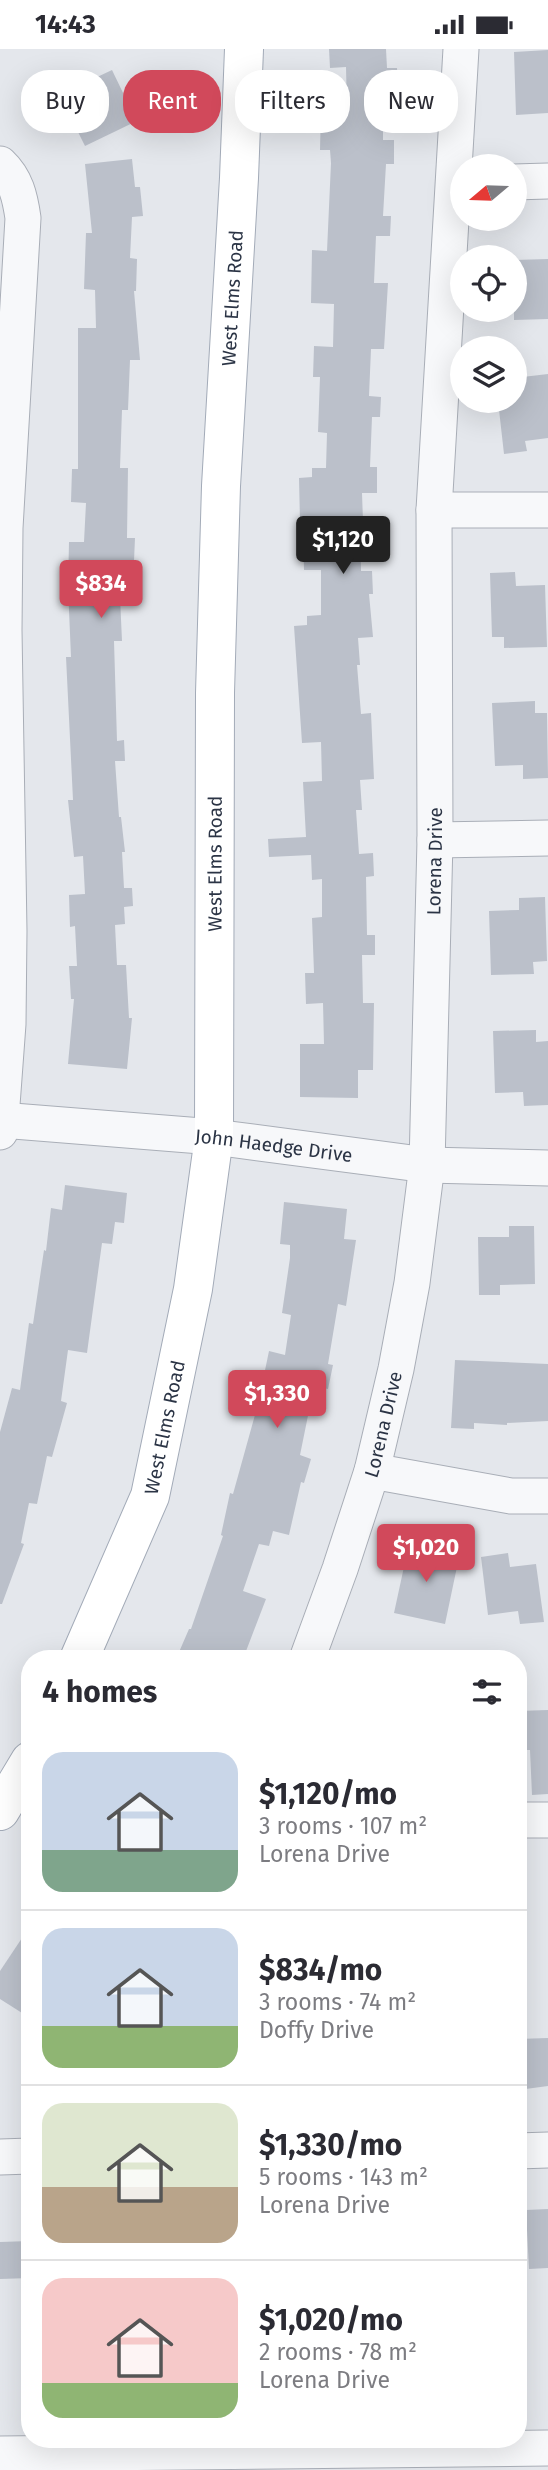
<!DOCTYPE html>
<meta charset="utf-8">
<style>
body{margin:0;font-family:"Fira Sans",sans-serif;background:#f7f7f7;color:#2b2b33;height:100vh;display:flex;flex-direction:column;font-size:26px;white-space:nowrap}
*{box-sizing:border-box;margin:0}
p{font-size:23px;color:#7c7c81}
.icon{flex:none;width:38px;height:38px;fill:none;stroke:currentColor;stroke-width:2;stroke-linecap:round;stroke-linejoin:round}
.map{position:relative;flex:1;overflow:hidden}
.drawer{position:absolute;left:21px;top:1601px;width:506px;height:798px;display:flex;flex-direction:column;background:#fff;border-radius:28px;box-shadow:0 7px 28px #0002}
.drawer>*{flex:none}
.guide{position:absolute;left:21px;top:21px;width:508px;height:63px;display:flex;gap:14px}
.needle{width:46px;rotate:251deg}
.buttons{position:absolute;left:450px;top:105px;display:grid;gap:14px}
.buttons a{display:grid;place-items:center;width:77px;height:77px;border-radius:50%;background:#fff;box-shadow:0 7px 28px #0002;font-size:35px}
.price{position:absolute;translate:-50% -60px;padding:0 16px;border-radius:7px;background:#d1495b;color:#fff;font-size:23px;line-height:46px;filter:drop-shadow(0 2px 4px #0008)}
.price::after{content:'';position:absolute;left:50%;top:42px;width:21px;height:16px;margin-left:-10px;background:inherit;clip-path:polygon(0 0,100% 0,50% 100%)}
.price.selected{background:#222;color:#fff}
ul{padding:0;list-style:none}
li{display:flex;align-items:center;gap:21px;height:175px;padding:0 21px}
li+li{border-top:2px solid #e1e1e2}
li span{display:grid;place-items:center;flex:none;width:196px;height:140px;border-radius:21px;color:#555}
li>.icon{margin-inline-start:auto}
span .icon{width:84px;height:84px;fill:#fffc;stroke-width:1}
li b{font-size:30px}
h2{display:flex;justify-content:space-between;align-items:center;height:84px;padding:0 21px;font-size:30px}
.chip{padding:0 24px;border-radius:28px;background:#fff;box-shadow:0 7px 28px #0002;font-size:24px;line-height:63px}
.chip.selected{background:#d1495b;color:#fff}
.status{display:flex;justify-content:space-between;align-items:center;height:49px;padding:0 35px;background:#fff;direction:ltr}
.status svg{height:19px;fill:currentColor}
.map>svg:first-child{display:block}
.building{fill:#bbc0ca}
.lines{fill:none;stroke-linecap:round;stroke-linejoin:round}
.minor-casing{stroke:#a9aeb7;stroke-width:37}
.major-casing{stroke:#a3abb8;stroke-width:40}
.minor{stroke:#f7f8fa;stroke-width:35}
.major{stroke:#fff;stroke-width:38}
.labels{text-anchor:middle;stroke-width:7;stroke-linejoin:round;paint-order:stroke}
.street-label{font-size:19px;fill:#2b3445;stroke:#f4f6f9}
</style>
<div class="status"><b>14:43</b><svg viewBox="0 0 49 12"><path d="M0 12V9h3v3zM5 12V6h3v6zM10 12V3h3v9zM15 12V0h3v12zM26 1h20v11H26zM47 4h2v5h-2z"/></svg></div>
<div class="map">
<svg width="548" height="2421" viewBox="0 0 548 2421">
<rect width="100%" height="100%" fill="#e4e7ec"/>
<!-- building -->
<g class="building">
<path d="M329 0H386L387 19H397L398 42 383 43V91H394V115H386L383 167H391L390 187H376L374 234H388L384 300H371L369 347 381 348 380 368H372L370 418H377V444H362L363 472H360L361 522H372L373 545H369L373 588 358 589 360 616H357L361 665 371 664 374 730 360 731 362 761H356L359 805 373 804 374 827 366 828 367 886H375V906H362L363 954H374L373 1021H358V1049L300 1048V995H324L323 954 306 955 305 924H314L312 869 322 868V830L312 831 311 806 269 808 268 790 306 788 303 733 322 732 321 693 302 694 294 577 307 576V567L321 566V521H304L303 473H300L299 429 312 428V419H326L327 384 318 383 320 328H313L314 297 333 298 334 255 311 254 312 201 327 202 331 114 330 101H320L321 59 347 60 346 18 330 19Z"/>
<path d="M548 1V64L516 66 514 3Z"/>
<path d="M112 21 124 46 131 43 143 69 85 97 71 69 85 62 74 39Z"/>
<path d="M132 110 135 138H140L143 167 132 168 130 209 137 210 136 242H134L140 311H130L128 361H122L120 419H128L127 489H135L134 512 125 511V526H119L122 592H114L117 692 124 691 125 712H115L119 768H121L125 803H122L124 839H132L133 857 124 858 125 875 115 876 117 916H126L129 969H132L127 1020 68 1015 74 950H71L69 917H77L75 877 70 878 69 846 85 845 83 807 74 808 68 751H73L66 608H71L68 538 69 493H84L86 454 71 453 72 420H78V279H96L95 241 84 240 86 184H92L85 115Z"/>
<path d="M548 210V270L514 271V211Z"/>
<path d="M548 325V389L525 392 527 402 504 405 498 352H514V329Z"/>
<path d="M515 523 516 537 545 536 547 598 504 599V588H492L490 524Z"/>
<path d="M535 652V664H547L548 729 523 730V716L495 717 492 654Z"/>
<path d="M545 848 547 912 533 913 534 925 491 926 489 862 519 861V849Z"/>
<path d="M536 981V993L548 992V1056L524 1057 523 1043 495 1044 493 982Z"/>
<path d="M65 1136 127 1144 124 1174 115 1173 112 1195 102 1194 87 1304 68 1301 61 1352 67 1354 52 1408 47 1407 37 1455 29 1454 21 1494 24 1495 2 1555H0V1383L12 1339 20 1341 29 1274 33 1275 44 1201 46 1202 51 1159 62 1161Z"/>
<path d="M284 1153 347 1160 344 1190 356 1191 346 1257 338 1255 328 1315 333 1316 328 1340 314 1337 300 1406 311 1410 304 1434 301 1433 289 1486 273 1482 269 1497 259 1495 243 1542 266 1550 243 1610H176L189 1580H191L223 1487 221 1486 230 1444 233 1445 258 1355 269 1302 285 1306 291 1266 282 1264 290 1209V1196L280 1195Z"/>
<path d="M509 1177H534L535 1235 500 1236V1246H479L478 1188H509Z"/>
<path d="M455 1311 548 1315V1372L507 1374V1376L474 1374V1380L451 1379Z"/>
<path d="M410 1490 432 1495 430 1507 458 1513 445 1575 394 1564Z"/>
<path d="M508 1504 510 1518 536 1515 544 1573 520 1575 518 1562 488 1566 481 1508Z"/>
<path d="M548 1661V1745L532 1746 530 1701H518V1662Z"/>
<path d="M30 1877V1969L0 1950V1922Z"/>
<path d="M548 1989V2037L518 2041V1990Z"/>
<path d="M548 2160V2219L529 2220 526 2161Z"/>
<path d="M30 2192V2229L0 2230V2193Z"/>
</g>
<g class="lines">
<!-- minor casing -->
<g class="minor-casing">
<g id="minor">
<path d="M0 115C16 130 20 148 23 169L5 479 4 581 9 882 8 975 0 1083"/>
<path d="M514 133 548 132"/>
<path d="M434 461H548"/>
<path d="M435 791 548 789"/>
<path id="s1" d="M0 1071 214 1088 427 1116 548 1119"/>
<path d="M372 1422 511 1447H548"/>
<path id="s2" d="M307 1610 340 1520 372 1422 396 1320 412 1234 427 1116 435 791 434 461 461 0"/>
<path d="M518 1771H548"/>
<path d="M518 2102 548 2101"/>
<path d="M0 2108 30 2107"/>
<path d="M0 2405 548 2399"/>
</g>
</g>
<!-- major casing -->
<g class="major-casing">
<g id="major">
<path id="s3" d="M79 1610 150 1447 193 1240 214 1088 215 644 221 437 239 129 244 0"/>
<path d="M0 1762 30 1712"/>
</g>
</g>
<!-- minor -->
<use href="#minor" class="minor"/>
<!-- major -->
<use href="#major" class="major"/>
</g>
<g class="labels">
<!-- street labels -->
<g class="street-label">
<text dy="7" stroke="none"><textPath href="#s3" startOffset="1382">West Elms Road</textPath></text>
<text dy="7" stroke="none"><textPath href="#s2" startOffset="814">Lorena Drive</textPath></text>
<text dy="7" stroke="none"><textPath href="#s3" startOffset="816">West Elms Road</textPath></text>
<text dy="7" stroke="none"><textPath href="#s1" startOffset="275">John Haedge Drive</textPath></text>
<text dy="7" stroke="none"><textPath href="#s2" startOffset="247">Lorena Drive</textPath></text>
<text dy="7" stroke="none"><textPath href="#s3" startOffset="248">West Elms Road</textPath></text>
</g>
</g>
</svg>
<div class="buttons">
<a><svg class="needle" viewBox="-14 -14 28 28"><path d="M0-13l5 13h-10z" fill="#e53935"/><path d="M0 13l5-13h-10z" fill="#7c7c81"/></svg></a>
<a><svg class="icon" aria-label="locate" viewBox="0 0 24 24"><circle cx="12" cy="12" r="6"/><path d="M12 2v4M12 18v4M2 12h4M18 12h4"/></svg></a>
<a><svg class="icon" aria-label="layers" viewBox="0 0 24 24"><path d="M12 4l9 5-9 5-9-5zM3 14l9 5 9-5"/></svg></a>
</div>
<b class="price selected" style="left:343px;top:527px">$1,120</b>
<b class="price" style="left:101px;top:571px">$834</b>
<b class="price" style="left:277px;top:1381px">$1,330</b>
<b class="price" style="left:426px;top:1535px">$1,020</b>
<div class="guide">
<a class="chip">Buy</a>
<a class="chip selected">Rent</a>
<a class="chip">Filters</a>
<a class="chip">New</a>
</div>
<section class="drawer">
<h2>4 homes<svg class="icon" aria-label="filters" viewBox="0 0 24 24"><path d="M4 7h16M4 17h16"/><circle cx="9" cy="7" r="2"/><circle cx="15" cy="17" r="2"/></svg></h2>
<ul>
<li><span style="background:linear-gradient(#c9d6e8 70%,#7fa58c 0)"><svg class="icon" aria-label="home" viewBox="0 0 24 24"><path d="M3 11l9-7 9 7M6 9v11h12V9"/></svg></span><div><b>$1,120/mo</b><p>3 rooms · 107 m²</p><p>Lorena Drive</p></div></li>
<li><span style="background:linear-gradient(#c9d6e8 70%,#8fb573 0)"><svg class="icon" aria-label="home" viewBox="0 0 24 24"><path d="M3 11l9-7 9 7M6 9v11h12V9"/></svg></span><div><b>$834/mo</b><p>3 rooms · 74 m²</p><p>Doffy Drive</p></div></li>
<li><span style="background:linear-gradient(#dfe7d0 60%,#b9a48a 0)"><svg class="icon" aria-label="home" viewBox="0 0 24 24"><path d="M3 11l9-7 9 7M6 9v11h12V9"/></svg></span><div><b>$1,330/mo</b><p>5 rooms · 143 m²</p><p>Lorena Drive</p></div></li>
<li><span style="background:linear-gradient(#f6c9c9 75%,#8fb573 0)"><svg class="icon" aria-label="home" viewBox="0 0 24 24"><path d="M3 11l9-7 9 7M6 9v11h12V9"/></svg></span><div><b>$1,020/mo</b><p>2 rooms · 78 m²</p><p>Lorena Drive</p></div></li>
</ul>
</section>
</div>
